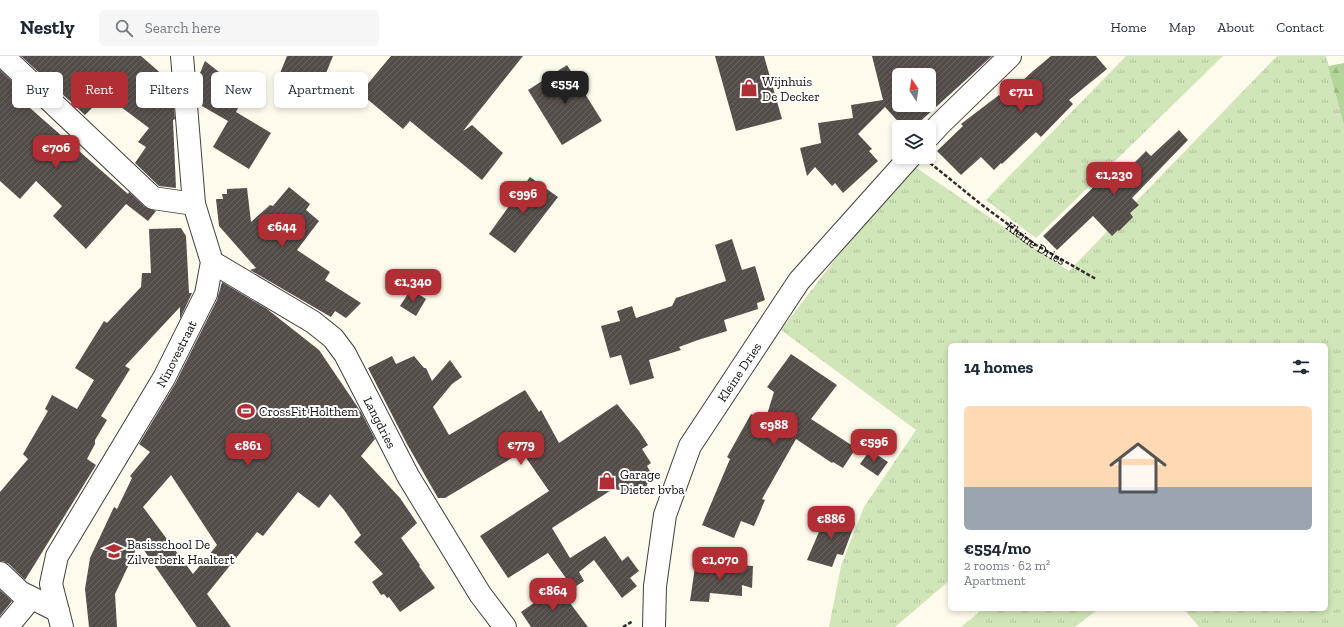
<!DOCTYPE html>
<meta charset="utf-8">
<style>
body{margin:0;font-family:"Zilla Slab",serif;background:#f6f6f7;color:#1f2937;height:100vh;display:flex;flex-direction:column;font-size:15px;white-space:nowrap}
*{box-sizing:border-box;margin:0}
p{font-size:13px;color:#747a83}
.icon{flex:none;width:22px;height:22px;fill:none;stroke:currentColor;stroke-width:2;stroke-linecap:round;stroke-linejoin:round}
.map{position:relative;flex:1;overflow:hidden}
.side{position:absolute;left:948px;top:287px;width:380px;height:268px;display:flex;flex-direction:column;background:#fff;border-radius:6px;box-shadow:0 2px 6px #0003}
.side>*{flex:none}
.top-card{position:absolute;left:12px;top:16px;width:380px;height:36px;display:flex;gap:8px}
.needle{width:26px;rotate:348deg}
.buttons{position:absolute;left:892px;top:12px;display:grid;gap:8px}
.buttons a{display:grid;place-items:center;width:44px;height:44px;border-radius:6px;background:#fff;box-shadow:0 2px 6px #0003;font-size:20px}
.price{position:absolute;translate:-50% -34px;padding:0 9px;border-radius:8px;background:#b12e35;color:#fff;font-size:13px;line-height:26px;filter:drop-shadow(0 1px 2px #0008)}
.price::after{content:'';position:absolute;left:50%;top:24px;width:12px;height:9px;margin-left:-6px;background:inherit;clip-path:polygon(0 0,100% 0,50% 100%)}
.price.on{background:#222;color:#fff}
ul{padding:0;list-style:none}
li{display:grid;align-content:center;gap:8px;height:212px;padding:0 16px}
li span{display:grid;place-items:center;height:124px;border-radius:6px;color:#555}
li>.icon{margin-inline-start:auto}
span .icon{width:72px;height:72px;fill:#fffc;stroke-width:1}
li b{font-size:17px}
h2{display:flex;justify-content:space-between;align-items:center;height:48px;padding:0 16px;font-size:17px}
.chip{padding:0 14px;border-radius:6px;background:#fff;box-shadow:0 2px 6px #0003;font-size:14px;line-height:36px}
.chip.on{background:#b12e35;color:#fff}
header{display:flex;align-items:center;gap:24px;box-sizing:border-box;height:56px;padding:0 20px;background:#fff;border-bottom:1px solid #e0e1e3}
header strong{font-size:19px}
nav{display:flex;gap:22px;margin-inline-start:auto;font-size:14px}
.search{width:280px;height:36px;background:#f6f6f7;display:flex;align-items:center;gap:10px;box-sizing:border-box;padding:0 14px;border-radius:6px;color:#747a83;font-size:15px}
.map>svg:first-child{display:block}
.grass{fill:url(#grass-tufts)}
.forest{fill:url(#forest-firs)}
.building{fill:url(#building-hatch);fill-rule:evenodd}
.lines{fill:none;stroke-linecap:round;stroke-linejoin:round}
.minor-casing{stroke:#3f3f3f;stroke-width:24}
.path{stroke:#2e2e2e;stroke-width:2.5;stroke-dasharray:4 2;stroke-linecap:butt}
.minor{stroke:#fff;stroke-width:22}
.labels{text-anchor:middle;stroke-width:4;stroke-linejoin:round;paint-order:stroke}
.poi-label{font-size:13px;fill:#0c0c0c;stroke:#fff;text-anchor:start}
.street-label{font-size:13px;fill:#0c0c0c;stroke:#fff}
</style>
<header>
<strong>Nestly</strong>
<div class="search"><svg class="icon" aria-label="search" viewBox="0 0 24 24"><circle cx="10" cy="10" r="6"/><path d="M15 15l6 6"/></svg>Search here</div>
<nav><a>Home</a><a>Map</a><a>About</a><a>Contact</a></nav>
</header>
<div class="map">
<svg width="1344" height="571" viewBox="0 0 1344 571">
<defs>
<pattern id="grass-tufts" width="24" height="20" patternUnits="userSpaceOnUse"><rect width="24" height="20" fill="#d0e5b8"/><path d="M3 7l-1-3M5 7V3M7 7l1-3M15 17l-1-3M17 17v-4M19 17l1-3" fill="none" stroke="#b1c39d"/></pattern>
<pattern id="forest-firs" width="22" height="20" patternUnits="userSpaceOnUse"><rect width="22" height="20" fill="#b4d599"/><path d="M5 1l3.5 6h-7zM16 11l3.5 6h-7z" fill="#9ab683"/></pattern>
<pattern id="building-hatch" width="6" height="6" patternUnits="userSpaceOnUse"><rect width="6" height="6" fill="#544d49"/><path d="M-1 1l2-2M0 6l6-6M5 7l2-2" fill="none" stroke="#68625f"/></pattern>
</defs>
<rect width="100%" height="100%" fill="#fefaec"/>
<!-- grass -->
<g class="grass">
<path d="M1126 0H1223L1036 182 986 144Z"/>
<path d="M1277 0H1326L1344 69V571H1199L1184 553H1326V289H950V524L895 571H829L841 510 864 451 916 374 781 274 846 189 915 111 1069 215Z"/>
<path d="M983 553H1098L1075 571H961Z"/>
</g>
<!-- forest -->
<path class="forest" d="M1344 7V69L1328 10Z"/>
<!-- building -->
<g class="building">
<path d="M21 0H141L172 27 175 63 173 64 176 132 159 130 135 107 146 91 138 86 149 72 105 39 85 59Z"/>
<path d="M287 0H333L314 47 274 32Z"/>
<path d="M391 0H523L463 75 472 69 503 97 482 124 410 65 403 73 360 37Z"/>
<path d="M715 0H764L782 63 736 75Z"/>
<path d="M872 0H992L914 71H903L885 51 858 78 872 93 869 95 878 105 843 137 835 127 832 130 815 111 807 120 800 92 821 87 818 67 853 62 851 49 883 44ZM899 19H929V49H899Z"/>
<path d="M1051 0H1096L1107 13 1069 44 1073 48 1041 81 1036 76 1002 108 1001 107 994 114 981 101 961 119 937 95 963 70 961 68 999 39 1003 43 1033 15Z"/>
<path d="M205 5 238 31 234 40 242 44 236 56 271 77 249 113 213 91 228 65 202 50 200 17Z"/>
<path d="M567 9 602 65 562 89 528 34Z"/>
<path d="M0 14 35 47 30 52 128 138 129 136 145 151 156 155 148 165 126 148 86 193 53 160 62 150 36 125 20 143 0 125Z"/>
<path d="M1179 74 1188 84 1132 142 1139 149 1130 157 1133 161 1119 175 1118 174 1112 180 1093 160 1057 194 1043 180 1103 122 1111 130 1146 95 1151 100Z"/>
<path d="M530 121 558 141 515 197 489 178Z"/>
<path d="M289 131 310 148 306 154 319 165 297 194 330 216 325 224 361 247 346 262 335 255 331 261 250 214 256 212 219 170 216 143H223L222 138H227V133L247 132 251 166 270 149 273 150Z"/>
<path d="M181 172 186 180 189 237H192L180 263V251L125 310 130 313 101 360 107 364 95 384V388L87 403 96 409 25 524 9 508 3 505H0V436L28 403 23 398 48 355 45 353 52 339 77 353 94 324 75 312 104 265 107 267 141 231 142 217H151L149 173Z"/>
<path d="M732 183 742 214 755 210 765 244 757 247 758 253 724 264 727 275 698 284 679 291 681 294 649 304 654 322 630 329 621 299 610 302 601 270 620 265 617 255 632 250 636 262 672 250 676 242 726 225 715 189Z"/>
<path d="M222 226 267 253 319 294 361 356 375 383 361 400 400 442 417 467 401 482 420 509 419 510 435 532 400 556 389 541 387 542 384 538 381 539 372 526 383 518 354 486 361 479 344 454 330 438 319 452 298 436 263 480 257 476 207 538 231 571H197L139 487 115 538 117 571H89L85 533 90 502 114 451 117 453 132 422 130 420 150 396 139 388 175 328 217 244ZM171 419 217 489 193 518 143 451Z"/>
<path d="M411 233 426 243 416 260 400 250Z"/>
<path d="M791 298 837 329 811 363 856 392 843 412 833 406 832 407 796 383 762 443 765 444 754 470 741 465 734 482 702 469 730 403 727 401 751 358 765 365 774 336 767 331Z"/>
<path d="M392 300 396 308 414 300 424 312H426L432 325 450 304 462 321 452 328 433 351 449 379 525 334 539 356 541 354 559 387 617 348 639 375 648 389 642 393 651 407 647 410 651 417 644 438 613 433 552 472 570 502 605 480 622 505 628 500 639 515 630 522 637 530 622 542 594 504 579 516 584 525 573 532 548 497 508 522 480 480 549 435 522 396 445 442H438L407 388 368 312Z"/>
<path d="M870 394 888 406 878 420 860 408Z"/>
<path d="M827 457 855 467 843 499 837 498 832 511 807 504Z"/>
<path d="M711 507 753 510 752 532 742 529V540L710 537 709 546 690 545 695 511 699 512 700 508 711 509Z"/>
<path d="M558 530 573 551 588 571H531L521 556Z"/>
<path d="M0 534 12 545 0 560Z"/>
</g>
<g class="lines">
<!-- minor casing -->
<g class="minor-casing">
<g id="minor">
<path d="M3 0 153 142 194 148"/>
<path d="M929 80 940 68 1010 0"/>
<path id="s2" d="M212 206 313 266 333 282 345 298 408 420 480 538 505 571"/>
<path d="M0 517 20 536 58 555"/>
<path d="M7 571 31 542"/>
<path id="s3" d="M62 571 51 528 57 500 164 322 206 238 212 206 194 148 182 0"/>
<path id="s4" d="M654 571 655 530 665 459 690 390 799 225 910 101"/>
</g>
</g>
<!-- path -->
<g class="path">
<path id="s1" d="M930 107 982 149 1036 189 1096 223"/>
<path d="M623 571 633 565"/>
</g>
<!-- minor -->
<use href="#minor" class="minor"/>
</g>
<!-- icons -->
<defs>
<g id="shop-bare" transform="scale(1.38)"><path d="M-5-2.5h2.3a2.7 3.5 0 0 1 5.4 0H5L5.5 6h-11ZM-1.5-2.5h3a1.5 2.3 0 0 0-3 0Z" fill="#b12e35" stroke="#fff" stroke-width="2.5" paint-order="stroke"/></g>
<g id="stadium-bare" transform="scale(1.38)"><path d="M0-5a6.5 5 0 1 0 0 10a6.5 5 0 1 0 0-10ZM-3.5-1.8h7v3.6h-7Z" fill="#b12e35" stroke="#fff" stroke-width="2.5" paint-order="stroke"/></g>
<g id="school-bare" transform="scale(1.38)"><path d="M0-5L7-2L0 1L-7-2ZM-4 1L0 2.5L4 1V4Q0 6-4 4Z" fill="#b12e35" stroke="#fff" stroke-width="2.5" paint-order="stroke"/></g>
</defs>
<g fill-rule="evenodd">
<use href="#shop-bare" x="749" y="32"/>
<use href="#stadium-bare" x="246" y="355"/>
<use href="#shop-bare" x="607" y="425"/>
<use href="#school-bare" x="114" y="495"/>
</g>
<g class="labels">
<!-- poi labels -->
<g class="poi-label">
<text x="762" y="30">Wijnhuis<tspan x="762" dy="15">De Decker</tspan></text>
<text x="259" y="360">CrossFit Holthem</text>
<text x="620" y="423">Garage<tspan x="620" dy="15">Dieter bvba</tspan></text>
<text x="127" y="493">Basisschool De<tspan x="127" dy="15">Zilverberk Haaltert</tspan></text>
</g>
<!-- street labels -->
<g class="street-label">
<text dy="5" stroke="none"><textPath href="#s1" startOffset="133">Kleine Dries</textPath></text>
<text dy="5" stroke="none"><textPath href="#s3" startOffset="308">Ninovestraat</textPath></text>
<text dy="5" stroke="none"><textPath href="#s4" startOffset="275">Kleine Dries</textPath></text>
<text dy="5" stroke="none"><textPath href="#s2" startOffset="240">Langdries</textPath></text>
</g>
</g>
</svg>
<div class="buttons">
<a><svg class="needle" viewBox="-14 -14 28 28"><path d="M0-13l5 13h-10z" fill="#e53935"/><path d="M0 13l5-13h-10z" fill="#747a83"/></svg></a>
<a><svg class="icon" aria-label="layers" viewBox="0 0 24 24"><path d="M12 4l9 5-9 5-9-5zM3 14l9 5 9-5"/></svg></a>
</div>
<b class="price on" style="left:565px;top:49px">€554</b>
<b class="price" style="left:1021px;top:57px">€711</b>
<b class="price" style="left:56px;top:113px">€706</b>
<b class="price" style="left:1114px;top:140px">€1,230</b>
<b class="price" style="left:523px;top:159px">€996</b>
<b class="price" style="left:282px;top:192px">€644</b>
<b class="price" style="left:413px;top:247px">€1,340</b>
<b class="price" style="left:774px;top:390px">€988</b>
<b class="price" style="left:874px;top:407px">€596</b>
<b class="price" style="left:521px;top:410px">€779</b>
<b class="price" style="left:248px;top:411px">€861</b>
<b class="price" style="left:831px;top:484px">€886</b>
<b class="price" style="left:720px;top:525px">€1,070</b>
<b class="price" style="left:553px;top:556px">€864</b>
<div class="top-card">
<a class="chip">Buy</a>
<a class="chip on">Rent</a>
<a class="chip">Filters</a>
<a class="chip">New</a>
<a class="chip">Apartment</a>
</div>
<section class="side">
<h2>14 homes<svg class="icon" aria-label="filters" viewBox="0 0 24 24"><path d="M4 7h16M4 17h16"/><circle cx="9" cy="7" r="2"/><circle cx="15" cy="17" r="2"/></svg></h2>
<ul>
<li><span style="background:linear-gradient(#ffd9b3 65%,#9aa5b1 0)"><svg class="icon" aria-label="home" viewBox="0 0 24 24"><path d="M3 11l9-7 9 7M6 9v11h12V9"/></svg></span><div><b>€554/mo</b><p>2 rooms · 62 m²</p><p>Apartment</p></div></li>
</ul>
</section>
</div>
